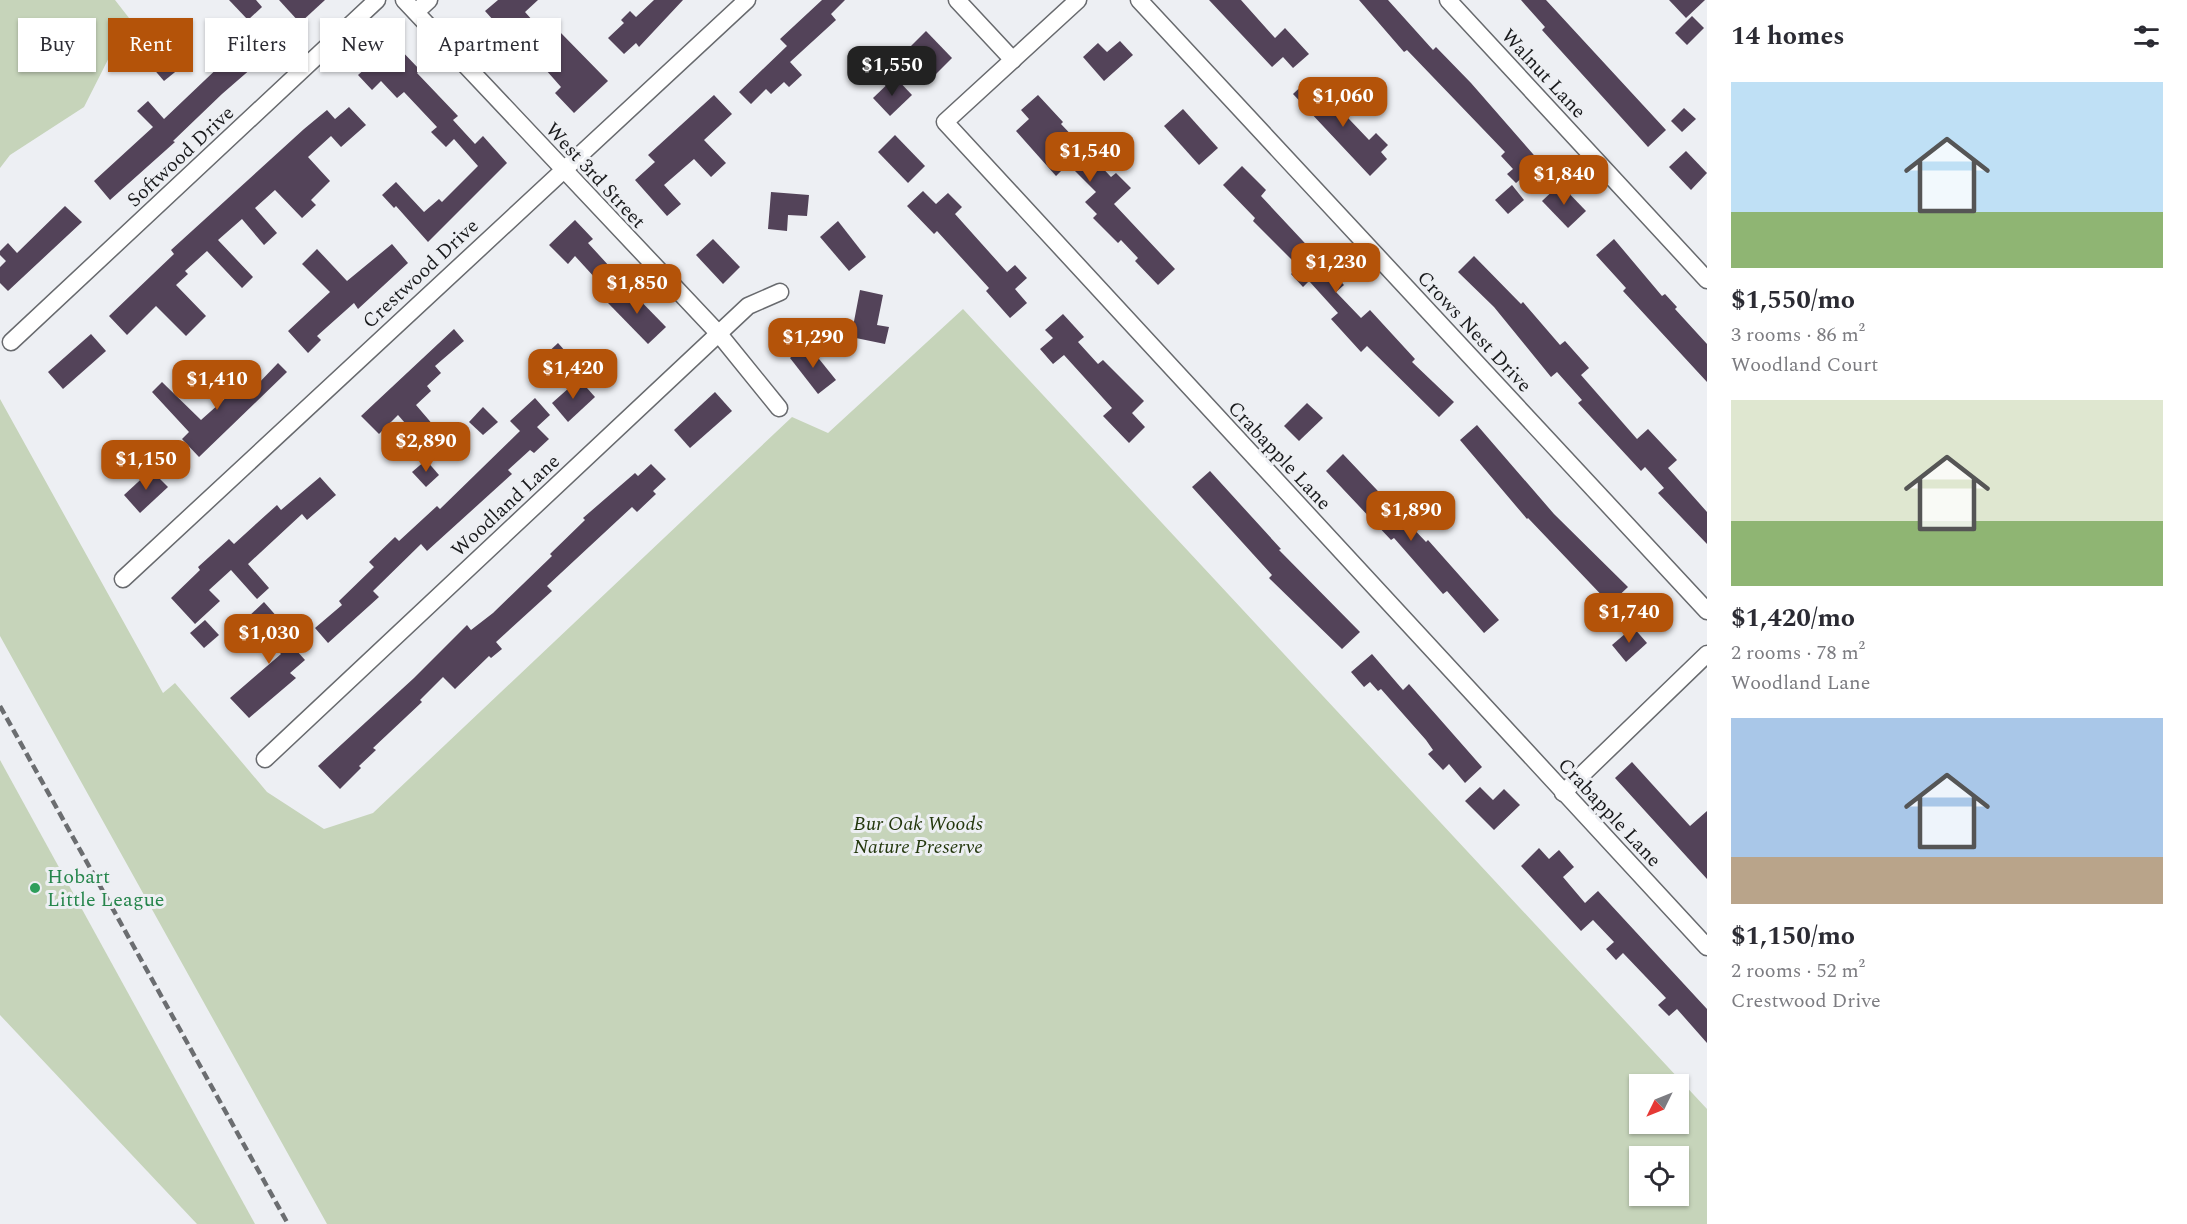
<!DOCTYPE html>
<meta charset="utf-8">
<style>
body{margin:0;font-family:Spectral,serif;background:#f2f2f3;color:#2b2b33;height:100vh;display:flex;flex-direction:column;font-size:22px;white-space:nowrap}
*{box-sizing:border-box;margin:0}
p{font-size:20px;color:#7c7c81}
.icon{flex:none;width:33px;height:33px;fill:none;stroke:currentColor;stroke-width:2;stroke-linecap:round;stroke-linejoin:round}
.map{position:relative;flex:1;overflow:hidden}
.details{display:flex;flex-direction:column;background:#fff;width:480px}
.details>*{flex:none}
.banner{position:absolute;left:18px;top:18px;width:570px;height:54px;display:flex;gap:12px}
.needle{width:39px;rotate:227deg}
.tools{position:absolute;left:1629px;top:1074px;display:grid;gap:12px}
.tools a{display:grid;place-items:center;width:60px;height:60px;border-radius:0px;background:#fff;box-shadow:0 2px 4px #0004;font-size:30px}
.price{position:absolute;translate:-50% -51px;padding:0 14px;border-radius:12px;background:#b45309;color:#fff;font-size:20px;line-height:39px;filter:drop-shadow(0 2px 3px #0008)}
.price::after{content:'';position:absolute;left:50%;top:36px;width:18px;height:14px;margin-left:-9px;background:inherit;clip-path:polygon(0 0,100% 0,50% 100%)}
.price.current{background:#222;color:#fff}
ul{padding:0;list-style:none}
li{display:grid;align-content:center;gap:12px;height:318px;padding:0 24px}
li span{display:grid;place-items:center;height:186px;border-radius:0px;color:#555}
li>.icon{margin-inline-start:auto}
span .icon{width:108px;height:108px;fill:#fffc;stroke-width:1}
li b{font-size:26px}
h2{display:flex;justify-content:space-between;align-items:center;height:72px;padding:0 24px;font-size:26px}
.tag{padding:0 21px;border-radius:0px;background:#fff;box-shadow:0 2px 4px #0004;font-size:21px;line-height:54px}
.tag.current{background:#b45309;color:#fff}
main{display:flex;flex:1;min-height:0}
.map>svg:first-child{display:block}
.green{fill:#c6d4ba;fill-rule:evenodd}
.building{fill:#534359}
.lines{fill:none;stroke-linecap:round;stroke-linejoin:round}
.minor-casing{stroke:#686a6e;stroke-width:19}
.minor{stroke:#fff;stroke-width:16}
.rail{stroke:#6b6d70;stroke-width:4.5;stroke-dasharray:9 4.5;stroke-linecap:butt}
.leisure-dot{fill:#2e9e5b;stroke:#edeff3;stroke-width:2}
.labels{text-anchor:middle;stroke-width:6;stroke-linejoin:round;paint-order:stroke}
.street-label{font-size:20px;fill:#191a1c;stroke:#edeff3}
.park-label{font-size:20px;font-style:italic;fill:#23370c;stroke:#edeff3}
.leisure-label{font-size:20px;fill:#27864d;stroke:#edeff3;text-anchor:start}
</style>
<main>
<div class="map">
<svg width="1707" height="1224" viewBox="0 0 1707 1224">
<rect width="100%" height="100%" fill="#edeff3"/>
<!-- green -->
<g class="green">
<path d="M0 0H115L129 18 84 107 10 155 0 168Z"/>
<path d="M963 309 1707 1109V1224H327L0 636V399L163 693 175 683 267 792 324 829 373 813 792 417 828 433ZM1678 1084V1124H1640V1084ZM1678 1156V1196H1640V1156Z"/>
<path d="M0 760 255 1224H197L0 1015Z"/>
</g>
<!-- building -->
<g class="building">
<path d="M229 0H256L262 7 248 20Z"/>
<path d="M279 0H325L300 23Z"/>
<path d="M498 0H538L525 12 550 40 560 32 608 81 574 113 555 93 561 87 508 27 503 31 485 11Z"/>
<path d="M654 0H683L639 47 636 43 624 54 608 38 624 23 621 20 630 11 636 17Z"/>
<path d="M822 0H845L831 14 836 20 790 62 802 75 789 87 784 82 771 94 766 89 751 104 739 92 787 46 780 39Z"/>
<path d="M1209 0H1241L1275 38 1285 28 1309 54 1293 68 1283 57 1272 67Z"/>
<path d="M1359 0H1388L1433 50 1436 47 1471 83 1540 162 1516 183 1507 174 1513 169 1501 156 1505 152 1407 50 1404 52Z"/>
<path d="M1521 0H1546L1666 130 1648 147 1542 30 1545 27Z"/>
<path d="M1669 0H1705L1686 18Z"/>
<path d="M1692 16 1704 28 1687 45 1675 33Z"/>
<path d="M266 22 283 41 222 94 173 141 175 142 110 200 94 181 153 127 137 111 148 101 164 119Z"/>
<path d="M176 28 188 41 172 56 159 43Z"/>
<path d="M926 31 952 58 935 75 909 48Z"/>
<path d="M1120 41 1133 55 1104 81 1083 57 1098 43 1107 52Z"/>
<path d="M397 46 420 70 417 73 458 116 453 120 475 144 483 136 507 163 428 242 396 206 394 208 382 195 396 182 424 212 439 199 442 202 478 166 454 139 446 147 431 132 437 127 404 92 397 98 381 81 372 90 358 75 376 59 379 63Z"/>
<path d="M885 46 899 61 885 74 871 60Z"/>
<path d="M166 53 180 68 164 81 151 66Z"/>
<path d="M895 77 912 95 890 116 873 98Z"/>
<path d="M1310 78 1369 140 1376 133 1388 145 1381 152 1387 159 1370 176 1293 94Z"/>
<path d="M714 95 732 114 704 140 726 163 711 177 694 159 664 185 681 204 667 216 635 180 655 162 648 155Z"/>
<path d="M1038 95 1063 122 1061 124 1111 177 1116 173 1131 188 1114 204 1175 269 1158 285 1135 261 1138 258 1121 240 1118 243 1093 218 1097 214 1085 202 1096 192 1068 164 1056 176 1016 131 1029 119 1021 110Z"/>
<path d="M349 107 366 125 341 147 331 136 308 157 330 181 311 200 316 205 302 218 275 190 255 208 277 233 264 245 242 219 218 240 253 277 242 288 207 251 185 271 188 274 176 285 206 316 186 336 156 306 127 335 109 316 174 254 171 250 304 129 327 110 335 119Z"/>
<path d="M1684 108 1696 119 1682 132 1671 121Z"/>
<path d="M1183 109 1218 148 1199 165 1164 126Z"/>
<path d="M895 135 925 166 908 183 878 152Z"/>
<path d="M1686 151 1707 173 1691 190 1669 167Z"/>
<path d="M1242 166 1266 190 1261 196 1344 285 1336 292 1361 318 1370 310 1415 359 1412 362 1454 402 1439 417 1367 346 1361 352 1331 319 1338 313 1309 281 1303 287 1291 274 1298 267 1294 262 1253 221 1255 218 1223 185Z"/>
<path d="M1560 184 1586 211 1568 228 1542 201Z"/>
<path d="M1512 185 1524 200 1508 214 1495 200Z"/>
<path d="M923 191 936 204 948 193 962 207 955 214 1007 272 1015 265 1027 278 1015 289 1027 303 1010 318 986 291 989 288 937 231 934 234 907 206Z"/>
<path d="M771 192 809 195 807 216 788 215 787 231 768 229Z"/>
<path d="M65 206 82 222 8 291 0 283V267L6 261 0 255V251L8 243 17 253Z"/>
<path d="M575 220 593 239 588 243 610 267 596 279 575 256 568 264 549 245Z"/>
<path d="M838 221 866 257 849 271 820 237Z"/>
<path d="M713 239 740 267 723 284 696 255Z"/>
<path d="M1614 239 1662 296 1665 294 1677 307 1675 309 1707 344V382L1623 291 1626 288 1596 255Z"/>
<path d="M392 244 408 263 358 309 354 303 317 336 321 340 308 353 288 331 330 292 302 264 317 249 347 281Z"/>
<path d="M1474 256 1521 304 1523 302 1560 345 1565 341 1589 368 1581 375 1637 439 1648 429 1677 460 1668 468 1707 512V544L1658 493 1664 488 1645 467 1641 471 1578 403 1582 400 1557 372 1551 377 1494 307 1458 272Z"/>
<path d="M626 286 666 327 648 344 608 303Z"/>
<path d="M860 290 883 295 877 325 889 327 885 344 851 337Z"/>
<path d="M1063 314 1084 337 1078 342 1098 364 1103 360 1144 401 1132 413 1145 427 1129 443 1103 416 1112 408 1064 355 1053 364 1040 349 1053 338 1045 330Z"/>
<path d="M454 329 464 341 435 366 441 373 427 386 431 391 416 405 434 426 419 439 398 415 379 434 361 416Z"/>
<path d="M91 334 106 351 63 389 48 372Z"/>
<path d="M558 343 574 361 560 374 544 356Z"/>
<path d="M807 344 836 380 818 394 790 358Z"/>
<path d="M278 363 287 372 199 457 182 439 189 432 152 392 162 382 201 420 247 379 255 387Z"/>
<path d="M579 379 595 397 568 422 552 403Z"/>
<path d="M715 392 732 411 690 448 674 430Z"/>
<path d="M535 398 550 415 537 427 549 439 534 453 530 450 508 470 512 474 427 551 421 544 373 591 379 597 328 643 315 628 342 605 339 601 374 567 369 562 395 537 399 541 437 506 440 509 520 431 510 421Z"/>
<path d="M1307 403 1323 418 1299 441 1284 426Z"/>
<path d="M483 407 498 422 483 435 469 422Z"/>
<path d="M1477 425 1554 514 1628 587 1610 604 1528 518 1527 519 1460 440Z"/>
<path d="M1343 454 1426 542 1428 540 1499 620 1484 633 1447 591 1443 594 1394 538 1391 540 1326 471Z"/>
<path d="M426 460 439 475 426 487 412 472Z"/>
<path d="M651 464 666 479 653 491 656 494 637 512 632 507 547 586 552 591 496 642 502 649 491 658 489 656 455 689 443 677 420 700 422 702 373 748 376 750 359 766 361 768 340 789 318 766 414 678 467 625 471 630 493 613 552 556 550 554 585 520 583 518 635 473 638 476Z"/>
<path d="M151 470 168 487 140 513 124 495Z"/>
<path d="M1210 471 1281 549 1279 550 1360 632 1342 649 1269 578 1272 575 1192 487Z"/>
<path d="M320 477 336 495 307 520 302 514 248 564 269 588 257 599 231 570 209 590 220 601 195 624 171 598 200 570 198 567 229 539 234 544 277 505 281 510Z"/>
<path d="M264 602 286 627 280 632 305 660 290 673 296 678 249 718 230 698 281 654 248 617Z"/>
<path d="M205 620 219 635 204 648 190 633Z"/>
<path d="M1633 627 1647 643 1626 662 1612 645Z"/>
<path d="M1372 654 1403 690 1409 684 1482 767 1465 783 1449 764 1443 770 1428 754 1433 750 1426 740 1381 689 1378 691 1370 682 1364 687 1351 672Z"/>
<path d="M1632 762 1690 826 1707 811V879L1615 778Z"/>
<path d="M1480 787 1493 800 1504 789 1520 805 1494 830 1465 801Z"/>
<path d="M1539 848 1549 859 1559 850 1574 867 1563 877 1585 903 1598 891 1707 1009V1043L1677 1009 1669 1016 1658 1005 1666 998 1623 953 1616 960 1606 949 1614 942 1593 920 1581 931 1521 866Z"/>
</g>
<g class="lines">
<!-- minor casing -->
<g class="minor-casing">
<g id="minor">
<path d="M404 0 719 334 779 408"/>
<path d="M957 0 1013 60"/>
<path d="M1078 0 945 122 1707 947"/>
<path d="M1139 0 1707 611"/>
<path d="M1448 0 1707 280"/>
<path d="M416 12 429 0"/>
<path d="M11 342 377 0"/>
<path d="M123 579 747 0"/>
<path d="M265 759 748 306 780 292"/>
<path d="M1563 793 1707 654"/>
</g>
</g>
<!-- minor -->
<use href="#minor" class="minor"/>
<!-- rail -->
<path class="rail" d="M0 706 288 1224"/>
</g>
<!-- markers -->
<circle class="leisure-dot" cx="35" cy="888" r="6"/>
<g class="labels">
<!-- street labels -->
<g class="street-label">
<text transform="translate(1544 73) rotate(47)" y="7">Walnut Lane</text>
<text transform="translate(180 156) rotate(-43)" y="7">Softwood Drive</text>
<text transform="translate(596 175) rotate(47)" y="7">West 3rd Street</text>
<text transform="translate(420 273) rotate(-43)" y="7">Crestwood Drive</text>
<text transform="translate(1475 331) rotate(47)" y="7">Crows Nest Drive</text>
<text transform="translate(1280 455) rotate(47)" y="7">Crabapple Lane</text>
<text transform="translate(505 505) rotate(-43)" y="7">Woodland Lane</text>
<text transform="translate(1610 812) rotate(47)" y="7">Crabapple Lane</text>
</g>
<!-- park labels -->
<g class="park-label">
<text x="918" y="830">Bur Oak Woods<tspan x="918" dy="23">Nature Preserve</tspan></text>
</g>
<!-- leisure labels -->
<g class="leisure-label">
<text x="47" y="883">Hobart<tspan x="47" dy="23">Little League</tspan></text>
</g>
</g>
</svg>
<div class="tools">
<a><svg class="needle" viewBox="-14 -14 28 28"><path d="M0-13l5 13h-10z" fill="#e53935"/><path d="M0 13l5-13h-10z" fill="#7c7c81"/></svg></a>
<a><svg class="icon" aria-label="locate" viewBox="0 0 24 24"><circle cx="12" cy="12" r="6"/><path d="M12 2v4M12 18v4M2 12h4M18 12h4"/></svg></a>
</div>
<b class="price current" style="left:892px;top:97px">$1,550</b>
<b class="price" style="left:1343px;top:128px">$1,060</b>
<b class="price" style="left:1090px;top:183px">$1,540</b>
<b class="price" style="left:1564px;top:206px">$1,840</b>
<b class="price" style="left:1336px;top:294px">$1,230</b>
<b class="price" style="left:637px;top:315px">$1,850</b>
<b class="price" style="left:813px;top:369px">$1,290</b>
<b class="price" style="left:573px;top:400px">$1,420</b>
<b class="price" style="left:217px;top:411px">$1,410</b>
<b class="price" style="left:426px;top:473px">$2,890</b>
<b class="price" style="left:146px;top:491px">$1,150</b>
<b class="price" style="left:1411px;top:542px">$1,890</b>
<b class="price" style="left:1629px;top:644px">$1,740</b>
<b class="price" style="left:269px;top:665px">$1,030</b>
<div class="banner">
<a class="tag">Buy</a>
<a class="tag current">Rent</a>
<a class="tag">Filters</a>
<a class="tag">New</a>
<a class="tag">Apartment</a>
</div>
</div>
<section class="details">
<h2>14 homes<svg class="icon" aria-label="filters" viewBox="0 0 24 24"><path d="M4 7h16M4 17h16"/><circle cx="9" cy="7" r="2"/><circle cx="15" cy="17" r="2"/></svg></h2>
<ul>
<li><span style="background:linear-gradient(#bfe0f5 70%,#8fb573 0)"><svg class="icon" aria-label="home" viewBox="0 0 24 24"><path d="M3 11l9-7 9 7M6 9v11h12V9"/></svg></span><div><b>$1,550/mo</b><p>3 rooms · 86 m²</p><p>Woodland Court</p></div></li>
<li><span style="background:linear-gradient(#dfe7d0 65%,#8fb573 0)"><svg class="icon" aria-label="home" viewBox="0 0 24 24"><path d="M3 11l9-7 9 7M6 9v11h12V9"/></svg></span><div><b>$1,420/mo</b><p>2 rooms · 78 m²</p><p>Woodland Lane</p></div></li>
<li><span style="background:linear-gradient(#a9c7e8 75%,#b9a48a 0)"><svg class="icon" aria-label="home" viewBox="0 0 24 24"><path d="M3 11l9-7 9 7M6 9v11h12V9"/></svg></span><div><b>$1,150/mo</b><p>2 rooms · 52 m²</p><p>Crestwood Drive</p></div></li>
</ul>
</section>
</main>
